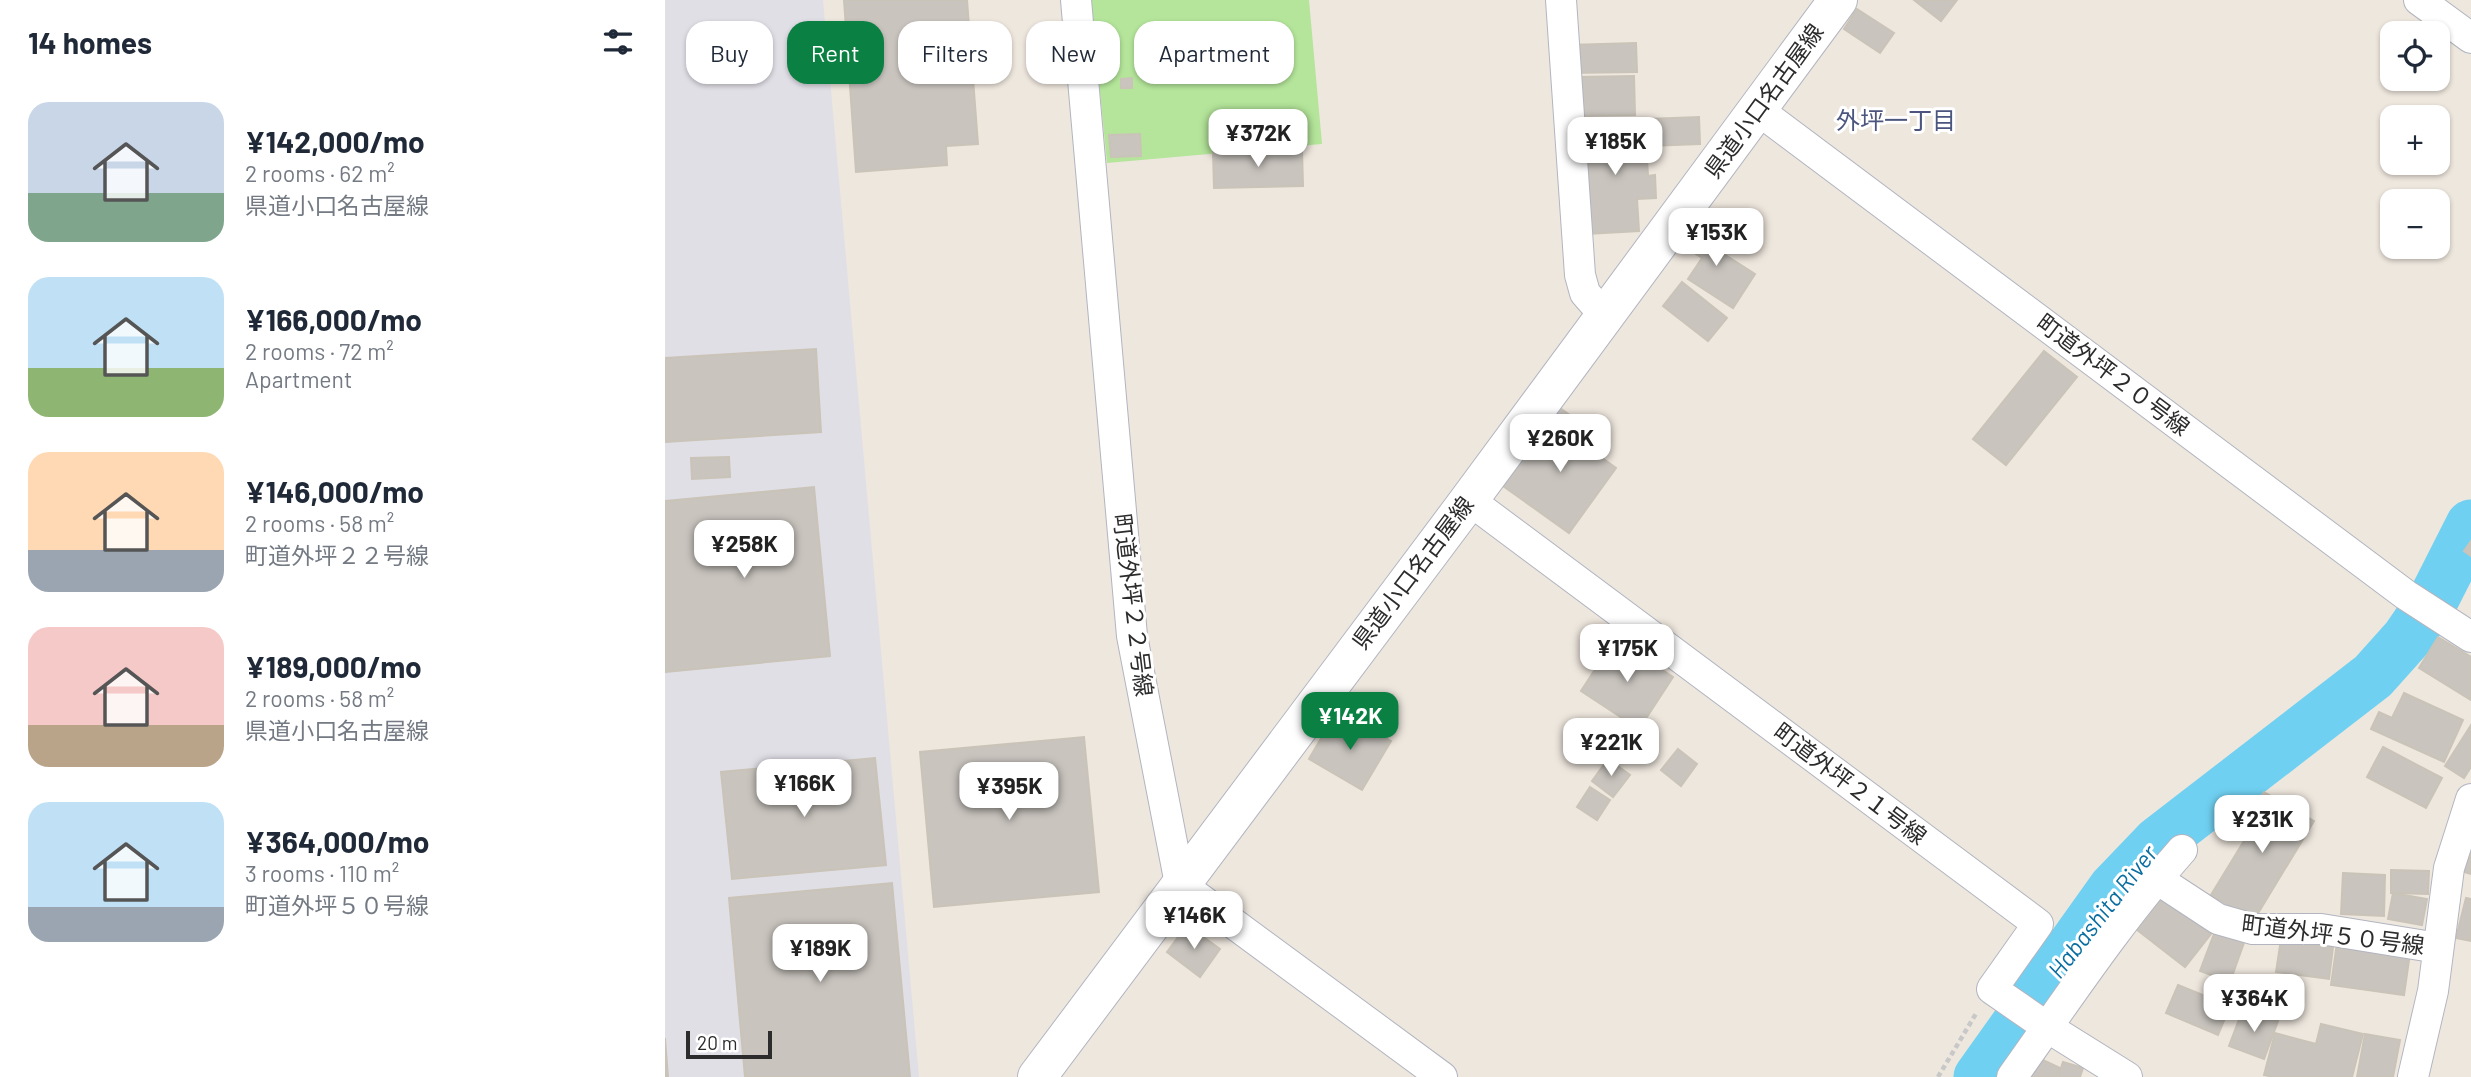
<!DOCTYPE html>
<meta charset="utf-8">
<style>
body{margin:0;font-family:Barlow,"Noto Sans JP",sans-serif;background:#f2f2f3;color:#1f2937;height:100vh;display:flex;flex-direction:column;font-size:26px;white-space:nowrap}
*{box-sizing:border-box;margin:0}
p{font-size:23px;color:#747a83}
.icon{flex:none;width:38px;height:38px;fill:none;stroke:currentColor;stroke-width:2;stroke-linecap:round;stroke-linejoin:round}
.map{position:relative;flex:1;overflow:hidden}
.details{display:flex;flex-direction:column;background:#fff;width:665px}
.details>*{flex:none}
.guide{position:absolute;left:21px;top:21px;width:665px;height:63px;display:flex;gap:14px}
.tools{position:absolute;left:1715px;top:21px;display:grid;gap:14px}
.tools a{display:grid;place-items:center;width:70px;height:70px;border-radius:14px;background:#fff;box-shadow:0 2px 5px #0004;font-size:35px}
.scale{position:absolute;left:21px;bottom:18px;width:86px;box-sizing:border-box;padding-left:7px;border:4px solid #2c2c2c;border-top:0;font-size:19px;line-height:24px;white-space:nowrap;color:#2c2c2c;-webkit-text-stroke:5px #fff;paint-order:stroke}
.price{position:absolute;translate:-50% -60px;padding:0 16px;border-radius:14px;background:#fff;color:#222;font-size:23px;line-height:46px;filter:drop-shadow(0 2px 4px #0008)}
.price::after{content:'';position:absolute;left:50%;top:42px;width:21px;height:16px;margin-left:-10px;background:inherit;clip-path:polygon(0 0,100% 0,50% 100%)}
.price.selected{background:#0b8043;color:#fff}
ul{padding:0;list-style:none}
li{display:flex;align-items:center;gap:21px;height:175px;padding:0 28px}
li span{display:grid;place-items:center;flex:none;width:196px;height:140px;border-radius:21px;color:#555}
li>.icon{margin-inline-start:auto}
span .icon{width:84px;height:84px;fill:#fffc;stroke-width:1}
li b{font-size:30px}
h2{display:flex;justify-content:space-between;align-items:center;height:84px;padding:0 28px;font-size:30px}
.tag{padding:0 24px;border-radius:21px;background:#fff;box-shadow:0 2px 5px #0004;font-size:24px;line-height:63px}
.tag.selected{background:#0b8043;color:#fff}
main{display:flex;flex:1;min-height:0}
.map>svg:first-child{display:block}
.industrial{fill:#e1dfe6}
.green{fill:#b4e59a}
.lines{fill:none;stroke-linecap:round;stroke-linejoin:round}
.river{stroke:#70d0f1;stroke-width:51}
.building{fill:#c9c4be;stroke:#c9c3b8;stroke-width:2}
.street-casing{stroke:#b2b5c0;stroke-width:32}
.secondary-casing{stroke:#b2b5c0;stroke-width:40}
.path{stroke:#c8c8c8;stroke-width:4.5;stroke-dasharray:5 3.5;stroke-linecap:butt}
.street{stroke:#fff;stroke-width:30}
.secondary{stroke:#fff;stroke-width:38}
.labels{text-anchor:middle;stroke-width:6;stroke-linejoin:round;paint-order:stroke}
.street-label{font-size:23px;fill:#2c2c2c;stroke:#fff}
.neighbourhood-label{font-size:24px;fill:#4b557e;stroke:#fff}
.water-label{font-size:24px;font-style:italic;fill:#0b6ea1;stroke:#fff}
</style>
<main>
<section class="details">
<h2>14 homes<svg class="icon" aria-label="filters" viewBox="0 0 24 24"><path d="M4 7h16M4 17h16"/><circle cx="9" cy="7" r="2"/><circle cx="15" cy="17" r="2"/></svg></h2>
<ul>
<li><span style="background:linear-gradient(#c9d6e8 65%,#7fa58c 0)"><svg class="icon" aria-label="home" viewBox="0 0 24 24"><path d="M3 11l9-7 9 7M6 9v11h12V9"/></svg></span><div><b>¥142,000/mo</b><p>2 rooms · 62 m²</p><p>県道小口名古屋線</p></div></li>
<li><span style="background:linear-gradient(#bfe0f5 65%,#8fb573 0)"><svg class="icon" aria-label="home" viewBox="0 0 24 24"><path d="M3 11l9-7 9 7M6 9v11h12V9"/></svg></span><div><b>¥166,000/mo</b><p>2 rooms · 72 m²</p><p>Apartment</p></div></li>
<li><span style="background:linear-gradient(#ffd9b3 70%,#9aa5b1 0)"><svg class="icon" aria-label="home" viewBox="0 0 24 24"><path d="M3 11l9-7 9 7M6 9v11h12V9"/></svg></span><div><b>¥146,000/mo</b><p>2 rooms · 58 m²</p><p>町道外坪２２号線</p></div></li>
<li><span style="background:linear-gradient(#f6c9c9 70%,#b9a48a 0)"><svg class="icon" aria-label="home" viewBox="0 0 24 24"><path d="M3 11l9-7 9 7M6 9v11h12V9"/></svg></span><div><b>¥189,000/mo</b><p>2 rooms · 58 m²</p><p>県道小口名古屋線</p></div></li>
<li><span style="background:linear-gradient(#bfe0f5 75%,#9aa5b1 0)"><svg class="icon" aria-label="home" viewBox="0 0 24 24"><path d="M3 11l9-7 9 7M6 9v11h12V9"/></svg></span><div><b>¥364,000/mo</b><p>3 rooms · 110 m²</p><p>町道外坪５０号線</p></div></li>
</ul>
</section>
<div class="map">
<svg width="1806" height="1077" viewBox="0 0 1806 1077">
<rect width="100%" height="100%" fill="#eee7de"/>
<!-- industrial -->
<path class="industrial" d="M0 0H158L254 1077H0Z"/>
<!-- green -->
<path class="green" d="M426 0H644L657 144 442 163Z"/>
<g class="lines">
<!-- river -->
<path class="river" d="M1314 1077 1448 889 1493 842 1708 676 1742 638 1768 600 1806 525"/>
</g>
<!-- building -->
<g class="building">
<path d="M179 0H302L313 144 281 146 282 165 191 172Z"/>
<path d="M1249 0H1292L1276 21Z"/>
<path d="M1192 9 1229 33 1215 53 1179 29Z"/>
<path d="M971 43 972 72 904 73 903 45Z"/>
<path d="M969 76 970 115 913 116 912 77Z"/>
<path d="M467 78V88H456V79Z"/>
<path d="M1034 117 1035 144 983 146 982 119Z"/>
<path d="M980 124 983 176 990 175 991 198 972 199 974 231 922 234 915 128Z"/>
<path d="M475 134 476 156 446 157 444 135Z"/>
<path d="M637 150 638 186 549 188 548 152Z"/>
<path d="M1031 221 1050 233 1043 244 1090 274 1068 308 1023 279 1037 258 1016 244Z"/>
<path d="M1017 282 1062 318 1043 341 998 306Z"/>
<path d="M151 349 156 432 0 442V358Z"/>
<path d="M1379 351 1412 377 1341 465 1308 439Z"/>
<path d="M895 408 913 421 904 434 951 468 904 533 838 486Z"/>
<path d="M64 457 65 477 27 479 26 458Z"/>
<path d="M149 487 165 656 0 672V501Z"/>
<path d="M1806 541V556L1799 551Z"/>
<path d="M1773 637 1806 657V700L1754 668Z"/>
<path d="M950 639 1008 677 974 729 916 691Z"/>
<path d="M1739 693 1798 720 1779 762 1706 729 1714 712 1727 718Z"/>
<path d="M668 718 689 730 694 723 726 741 697 790 644 759Z"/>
<path d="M1806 725V767L1799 778 1780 766Z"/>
<path d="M419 737 434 892 269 907 255 752Z"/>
<path d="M1718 747 1777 778 1761 808 1702 777Z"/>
<path d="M1013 749 1032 764 1016 786 996 770Z"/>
<path d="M210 758 221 865 67 879 56 772Z"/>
<path d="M943 759 965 775 948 797 927 781Z"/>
<path d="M925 787 945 800 932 820 912 807Z"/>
<path d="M1599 792 1649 821 1589 920 1546 895 1582 836 1575 831Z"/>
<path d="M1806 833V874L1796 871Z"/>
<path d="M1726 870 1764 871 1763 894 1726 893Z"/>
<path d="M1678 873 1720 875 1719 916 1676 914Z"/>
<path d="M227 883 245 1077H80L64 898Z"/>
<path d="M1728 893 1762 899 1757 925 1723 919Z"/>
<path d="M1496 896 1546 934 1520 967 1471 929Z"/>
<path d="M1801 898 1806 899V941L1791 938Z"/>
<path d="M522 925 555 949 535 977 502 952Z"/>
<path d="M1552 926 1581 937 1565 982 1535 971Z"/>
<path d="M1616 939 1668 947 1664 979 1611 972Z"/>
<path d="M1672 943 1745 953 1739 995 1666 985Z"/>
<path d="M1513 985 1565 1006 1553 1035 1501 1013Z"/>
<path d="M1578 1009 1613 1021 1599 1059 1564 1046Z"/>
<path d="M1656 1024 1698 1034 1687 1077H1608L1599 1075 1610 1033 1651 1044Z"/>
<path d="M1700 1034 1735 1040 1728 1077H1692Z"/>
<path d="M0 1038 3 1077H0Z"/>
<path d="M1365 1054 1395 1068 1391 1077H1354Z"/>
<path d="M1398 1062 1418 1068 1415 1077H1393Z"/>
</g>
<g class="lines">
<!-- street casing -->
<g class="street-casing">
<g id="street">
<path d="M411 0 467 636 515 884 777 1077"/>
<path d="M896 0 915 275 920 293 940 316"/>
<path d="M1754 0 1806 38"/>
<path d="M1093 110 1741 595 1806 637"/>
<path d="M804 500 1373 924 1327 989 1382 1027 1462 1077"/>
<path d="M1492 879 1553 919 1588 929H1656L1773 948"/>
<path d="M1347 1077C1402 1000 1454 921 1517 850"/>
<path d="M1748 1077 1768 991 1784 868 1806 799"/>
</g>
</g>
<!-- secondary casing -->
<g class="secondary-casing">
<path id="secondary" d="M372 1077 804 500 1173 0"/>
</g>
<!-- path -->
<path class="path" d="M1273 1077 1312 1012"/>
<!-- street -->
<use href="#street" class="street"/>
<!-- secondary -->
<use href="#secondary" class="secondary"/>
</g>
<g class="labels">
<!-- street labels -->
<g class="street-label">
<text transform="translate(1099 101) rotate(-54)" y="8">県道小口名古屋線</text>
<text transform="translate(1448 375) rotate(37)" y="8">町道外坪２０号線</text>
<text transform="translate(748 573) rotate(-53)" y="8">県道小口名古屋線</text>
<text transform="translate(468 605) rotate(83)" y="8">町道外坪２２号線</text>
<text transform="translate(1185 784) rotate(37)" y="8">町道外坪２１号線</text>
<text transform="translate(1668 935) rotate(7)" y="8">町道外坪５０号線</text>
</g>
<!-- neighbourhood labels -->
<g class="neighbourhood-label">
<text x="1231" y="129">外坪一丁目</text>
</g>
<!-- water labels -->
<g class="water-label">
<text transform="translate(1438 912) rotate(-52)" y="8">Habashita River</text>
</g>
</g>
</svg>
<div class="tools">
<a><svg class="icon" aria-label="locate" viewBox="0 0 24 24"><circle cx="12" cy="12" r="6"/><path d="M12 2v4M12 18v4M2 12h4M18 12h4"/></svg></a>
<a>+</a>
<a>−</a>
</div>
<div class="scale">20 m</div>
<b class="price" style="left:593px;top:169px">¥372K</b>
<b class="price" style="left:950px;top:177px">¥185K</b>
<b class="price" style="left:1051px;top:268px">¥153K</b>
<b class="price" style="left:895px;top:474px">¥260K</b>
<b class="price" style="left:79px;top:580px">¥258K</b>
<b class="price" style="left:962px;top:684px">¥175K</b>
<b class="price selected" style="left:685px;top:752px">¥142K</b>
<b class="price" style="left:946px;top:778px">¥221K</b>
<b class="price" style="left:139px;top:819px">¥166K</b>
<b class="price" style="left:344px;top:822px">¥395K</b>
<b class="price" style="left:1597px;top:855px">¥231K</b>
<b class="price" style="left:529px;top:951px">¥146K</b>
<b class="price" style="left:155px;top:984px">¥189K</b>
<b class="price" style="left:1589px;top:1034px">¥364K</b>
<div class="guide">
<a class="tag">Buy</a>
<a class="tag selected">Rent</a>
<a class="tag">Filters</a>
<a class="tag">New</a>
<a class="tag">Apartment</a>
</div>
</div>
</main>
